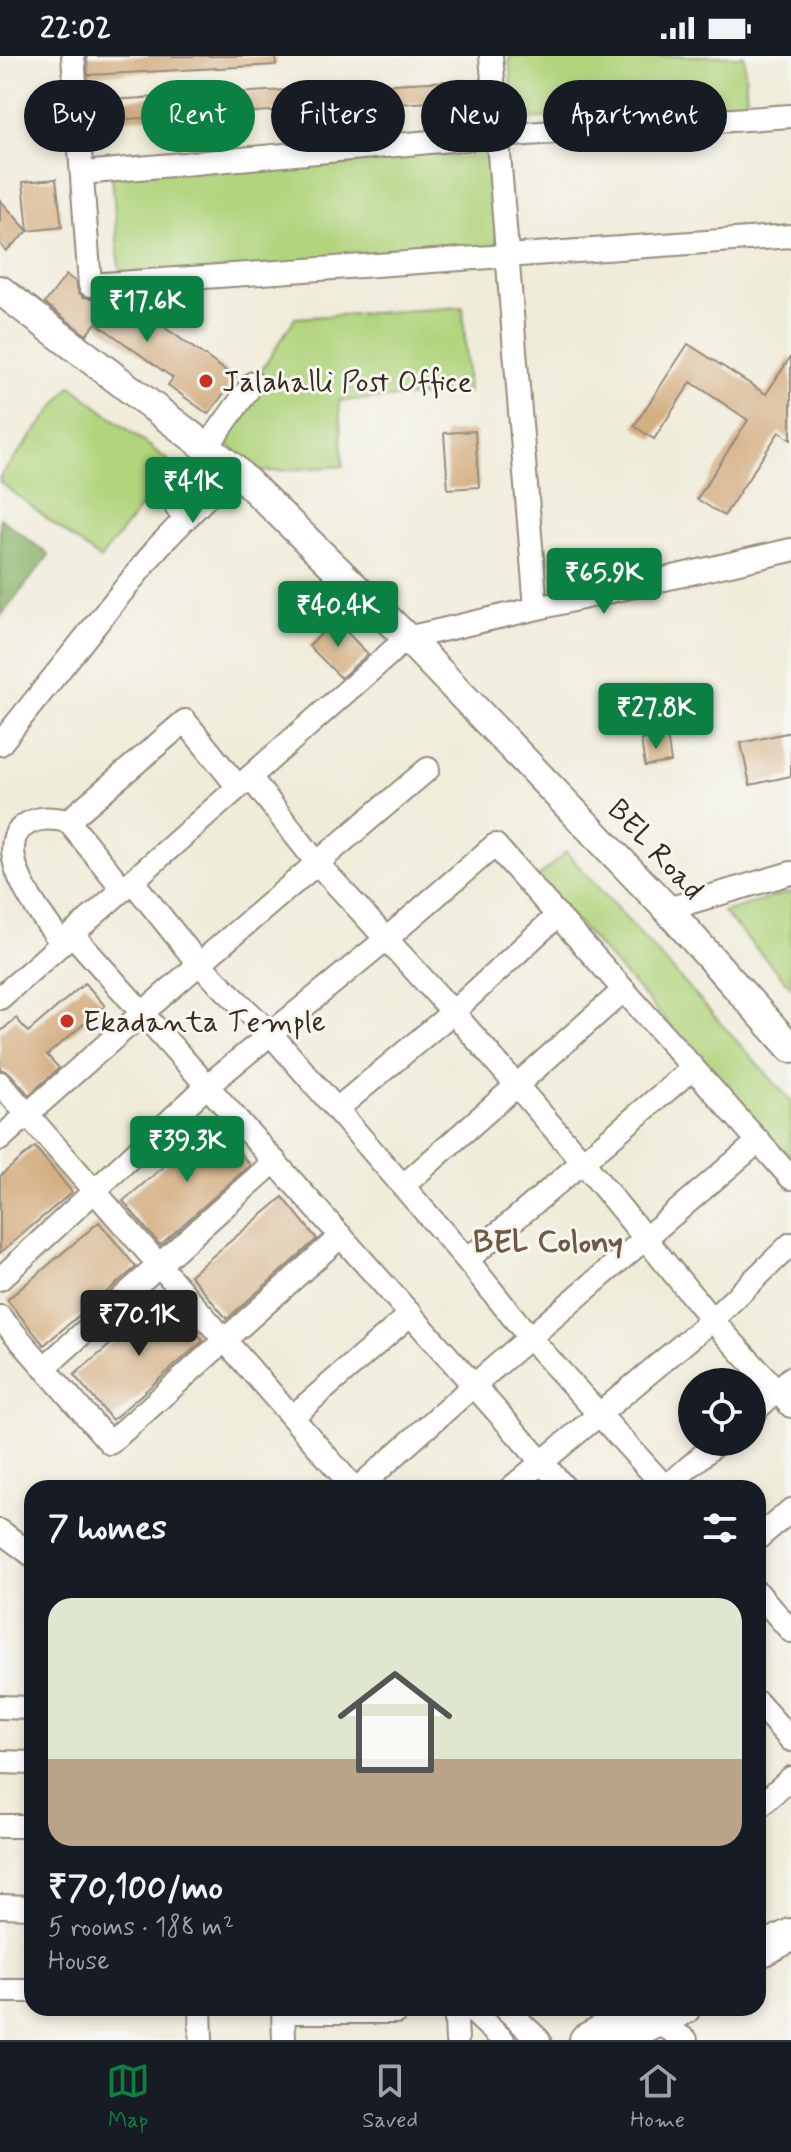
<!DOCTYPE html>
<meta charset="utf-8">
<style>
body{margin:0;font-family:Mynerve,sans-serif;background:#242831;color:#f1f3f6;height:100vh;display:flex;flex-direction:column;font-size:30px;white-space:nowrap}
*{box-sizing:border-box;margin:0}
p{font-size:26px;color:#9ea1a6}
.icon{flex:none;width:44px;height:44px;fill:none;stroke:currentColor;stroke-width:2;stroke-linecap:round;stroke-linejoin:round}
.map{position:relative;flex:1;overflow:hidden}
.side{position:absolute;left:24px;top:1424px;width:742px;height:536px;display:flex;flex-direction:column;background:#171b24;border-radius:24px;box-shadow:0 4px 12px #0003}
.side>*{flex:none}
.hud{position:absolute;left:24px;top:24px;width:744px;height:72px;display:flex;gap:16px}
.tools{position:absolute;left:678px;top:1312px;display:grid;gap:16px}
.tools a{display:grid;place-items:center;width:88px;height:88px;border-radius:50%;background:#171b24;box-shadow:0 4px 12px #0003;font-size:40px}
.price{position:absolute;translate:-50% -68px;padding:0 18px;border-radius:8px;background:#0b8043;color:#fff;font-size:26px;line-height:52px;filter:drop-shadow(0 2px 4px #0008)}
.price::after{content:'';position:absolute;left:50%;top:48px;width:24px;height:18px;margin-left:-12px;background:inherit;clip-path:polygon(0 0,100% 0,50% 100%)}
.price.selected{background:#222;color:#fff}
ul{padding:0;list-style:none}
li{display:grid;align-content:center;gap:16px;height:424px;padding:0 24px}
li span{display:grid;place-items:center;height:248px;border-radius:24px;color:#555}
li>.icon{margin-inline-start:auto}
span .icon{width:144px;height:144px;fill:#fffc;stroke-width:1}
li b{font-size:34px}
h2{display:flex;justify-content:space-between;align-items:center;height:96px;padding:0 24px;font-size:34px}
.chip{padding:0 28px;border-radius:36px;background:#171b24;box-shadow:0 4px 12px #0003;font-size:28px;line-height:72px}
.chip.selected{background:#0b8043;color:#fff}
.status{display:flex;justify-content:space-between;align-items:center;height:56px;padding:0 40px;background:#171b24;direction:ltr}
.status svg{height:22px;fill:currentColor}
.tab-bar{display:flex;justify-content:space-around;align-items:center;height:112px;border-top:2px solid #363941;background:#171b24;font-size:22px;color:#9ea1a6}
.tab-bar a{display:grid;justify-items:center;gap:4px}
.tab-bar .selected{color:#0b8043}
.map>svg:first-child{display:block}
.green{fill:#b1d47d;stroke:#767f4e;stroke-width:2}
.forest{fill:#8cb66c;stroke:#647045;stroke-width:2}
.building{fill:#d4af82}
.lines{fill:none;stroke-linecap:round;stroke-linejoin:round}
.minor-casing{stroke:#968b7c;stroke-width:26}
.major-casing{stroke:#968b7c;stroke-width:32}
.highway-casing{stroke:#968b7c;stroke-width:36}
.minor{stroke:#fff;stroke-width:22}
.major{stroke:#fff;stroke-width:28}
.highway{stroke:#fff;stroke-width:32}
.poi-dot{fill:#c8321e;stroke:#f6f6f2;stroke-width:3}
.labels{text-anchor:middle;stroke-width:6;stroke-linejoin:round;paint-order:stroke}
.poi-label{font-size:30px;fill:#3b2a1e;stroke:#f6f6f2;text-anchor:start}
.street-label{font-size:30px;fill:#3b2a1e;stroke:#f6f6f2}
.neighbourhood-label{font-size:32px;font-weight:bold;fill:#715941;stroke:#f6f6f2}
</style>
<div class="status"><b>22:02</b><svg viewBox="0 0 49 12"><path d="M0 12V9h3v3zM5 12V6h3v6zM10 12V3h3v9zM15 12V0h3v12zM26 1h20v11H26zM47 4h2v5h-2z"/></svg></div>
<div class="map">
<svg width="791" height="1984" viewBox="0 0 791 1984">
<rect width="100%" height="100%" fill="#f6f6f2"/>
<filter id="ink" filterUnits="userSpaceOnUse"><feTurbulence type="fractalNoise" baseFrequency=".0125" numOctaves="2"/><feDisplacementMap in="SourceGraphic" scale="16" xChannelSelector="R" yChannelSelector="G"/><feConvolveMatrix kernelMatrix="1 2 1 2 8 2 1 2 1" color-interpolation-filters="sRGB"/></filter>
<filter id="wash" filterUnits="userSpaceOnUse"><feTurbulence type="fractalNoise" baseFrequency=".006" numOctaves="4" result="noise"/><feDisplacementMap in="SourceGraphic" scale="32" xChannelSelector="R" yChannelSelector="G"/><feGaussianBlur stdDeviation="1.8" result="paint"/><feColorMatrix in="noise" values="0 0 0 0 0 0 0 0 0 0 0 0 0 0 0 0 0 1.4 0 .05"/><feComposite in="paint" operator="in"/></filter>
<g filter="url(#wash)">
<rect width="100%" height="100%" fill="#f0ecda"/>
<!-- green -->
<g class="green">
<path d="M509 0H744L747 48 513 64Z"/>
<path d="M489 88 498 192 120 223 112 119Z"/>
<path d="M463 251 468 337 339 345 343 410 259 416 219 381 295 262Z"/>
<path d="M71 330 174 409 100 503 0 426V421Z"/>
<path d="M566 796 791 1045V1103L537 822Z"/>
<path d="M791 836V931L723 856Z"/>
</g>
<!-- forest -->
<path class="forest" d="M0 462 49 499 0 561Z"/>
<g id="blocks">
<!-- building -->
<g class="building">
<path d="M87 0H276V9L88 19Z"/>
<path d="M466 24 467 44 92 65 90 45Z"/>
<path d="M56 123 62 171 28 175 23 126Z"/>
<path d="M0 144 28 175 6 195 0 188Z"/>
<path d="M66 219 76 226 78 236 83 241 97 243 120 260 130 247 236 322 208 358 168 329 173 322 96 267 86 279 45 247Z"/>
<path d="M688 288 766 338 791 300V384L779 376 724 460 697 443 748 364 691 326 654 383 634 370Z"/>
<path d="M475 375 479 431 448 433 444 377Z"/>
<path d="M335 564 368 598 341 622 309 590Z"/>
<path d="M791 676V720L750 729 741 687Z"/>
<path d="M667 679 671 706 645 710 641 684Z"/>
<path d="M85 927 105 950 47 999 59 1012 29 1039 10 1017 0 1013V976L16 962 28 976Z"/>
<path d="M215 1067 250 1109 160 1189 123 1145Z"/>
<path d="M35 1091 72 1136 0 1197V1120Z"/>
<path d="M283 1141 317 1183 227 1263 190 1219Z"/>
<path d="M99 1166 136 1211 44 1289 7 1244Z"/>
<path d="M167 1241 203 1285 112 1364 74 1319Z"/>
</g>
</g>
</g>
<g filter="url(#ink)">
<use href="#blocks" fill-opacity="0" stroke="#968b7c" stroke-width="2"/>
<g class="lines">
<!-- minor casing -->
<g class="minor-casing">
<g id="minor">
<path d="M73 0 90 229 791 180"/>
<path d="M491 0 536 552"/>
<path d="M82 117 497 80 791 60"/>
<path d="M207 391 253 327"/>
<path d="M177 452 206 417 216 398"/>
<path d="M0 688 158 491 234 413"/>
<path d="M250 721 317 807 453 956 582 1105 712 1264 791 1350"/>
<path d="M68 765 185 665 238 731"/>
<path d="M133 826 198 907 271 978 467 1204 529 1281 666 1432"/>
<path d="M667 853 791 817"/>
<path d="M72 878 565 1432"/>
<path d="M62 887C42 861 0 808 17 776 32 760 48 761 68 765L123 833"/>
<path d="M0 942 407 582 791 494"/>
<path d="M0 1027 354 1432"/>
<path d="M337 1053 453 956 558 859"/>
<path d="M0 1083C140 957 284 835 428 713"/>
<path d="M403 1130 624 934"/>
<path d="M467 1204 693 1012"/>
<path d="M0 1223 207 1030 385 884 495 789 791 1122"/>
<path d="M0 1261 110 1387 341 1180"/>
<path d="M44 1312 275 1105"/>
<path d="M752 1357 791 1322"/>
<path d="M292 1361 411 1258"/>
<path d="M666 1431 718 1386"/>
<path d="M358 1432 473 1330 759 1085"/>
<path d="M511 1432 712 1264 791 1188"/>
<path d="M0 1475 32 1499"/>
<path d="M758 1482 791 1454"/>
<path d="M758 1537 791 1575"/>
<path d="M758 1647 791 1684"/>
<path d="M0 1651 32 1652"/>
<path d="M0 1706 32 1707"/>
<path d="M758 1752 791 1722"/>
<path d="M0 1770H32"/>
<path d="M0 1850 32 1851"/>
<path d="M0 1935H32"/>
<path d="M200 1952 201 1984"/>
<path d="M283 1952 284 1984"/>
<path d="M469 1952 503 1984"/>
<path d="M505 1952 539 1984"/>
<path d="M283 1956H396"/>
<path d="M656 1965 686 1984"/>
<path d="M457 1984 456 1965 461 1952"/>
</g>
</g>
<!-- major casing -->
<g class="major-casing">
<path id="major" d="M0 234 232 411 407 582 667 853 791 992"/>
</g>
<!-- highway casing -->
<g class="highway-casing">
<g id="highway">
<path d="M758 1896 791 1879"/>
<path d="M586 1984 632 1959"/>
<path d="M618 1984 684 1952"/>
</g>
</g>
<!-- minor -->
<use href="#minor" class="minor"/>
<!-- major -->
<use href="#major" class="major"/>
<!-- highway -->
<use href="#highway" class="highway"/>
</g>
</g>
<!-- markers -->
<g class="poi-dot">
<circle cx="206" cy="325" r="8"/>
<circle cx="67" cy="965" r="8"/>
</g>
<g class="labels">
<!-- poi labels -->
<g class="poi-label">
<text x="222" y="335">Jalahalli Post Office</text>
<text x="83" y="975">Ekadanta Temple</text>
</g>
<!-- street labels -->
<g class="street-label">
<text transform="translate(656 793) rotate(47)" y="10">BEL Road</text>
</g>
<!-- neighbourhood labels -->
<g class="neighbourhood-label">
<text x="548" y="1196">BEL Colony</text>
</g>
</g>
</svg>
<div class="tools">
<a><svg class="icon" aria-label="locate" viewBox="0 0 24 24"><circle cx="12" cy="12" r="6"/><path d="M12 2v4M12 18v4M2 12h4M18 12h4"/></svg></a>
</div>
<b class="price" style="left:147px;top:288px">₹17.6K</b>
<b class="price" style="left:193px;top:469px">₹41K</b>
<b class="price" style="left:604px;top:560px">₹65.9K</b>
<b class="price" style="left:338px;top:593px">₹40.4K</b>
<b class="price" style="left:656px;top:695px">₹27.8K</b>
<b class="price" style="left:187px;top:1128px">₹39.3K</b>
<b class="price selected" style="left:139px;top:1302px">₹70.1K</b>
<div class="hud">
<a class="chip">Buy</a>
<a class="chip selected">Rent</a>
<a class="chip">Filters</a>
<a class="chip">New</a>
<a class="chip">Apartment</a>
</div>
<section class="side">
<h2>7 homes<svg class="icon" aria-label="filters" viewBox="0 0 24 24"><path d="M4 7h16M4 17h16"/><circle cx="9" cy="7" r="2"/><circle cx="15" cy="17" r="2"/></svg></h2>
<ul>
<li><span style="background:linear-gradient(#dfe7d0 65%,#b9a48a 0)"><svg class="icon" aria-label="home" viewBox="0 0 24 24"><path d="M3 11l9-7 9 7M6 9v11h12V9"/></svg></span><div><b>₹70,100/mo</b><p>5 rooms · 188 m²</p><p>House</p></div></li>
</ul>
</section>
</div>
<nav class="tab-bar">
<a class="selected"><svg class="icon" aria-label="map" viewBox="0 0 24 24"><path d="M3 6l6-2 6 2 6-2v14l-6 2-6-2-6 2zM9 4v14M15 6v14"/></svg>Map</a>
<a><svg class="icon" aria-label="saved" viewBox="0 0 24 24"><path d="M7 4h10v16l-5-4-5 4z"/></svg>Saved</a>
<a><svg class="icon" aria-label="home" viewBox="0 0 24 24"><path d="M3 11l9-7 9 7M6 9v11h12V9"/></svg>Home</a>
</nav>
